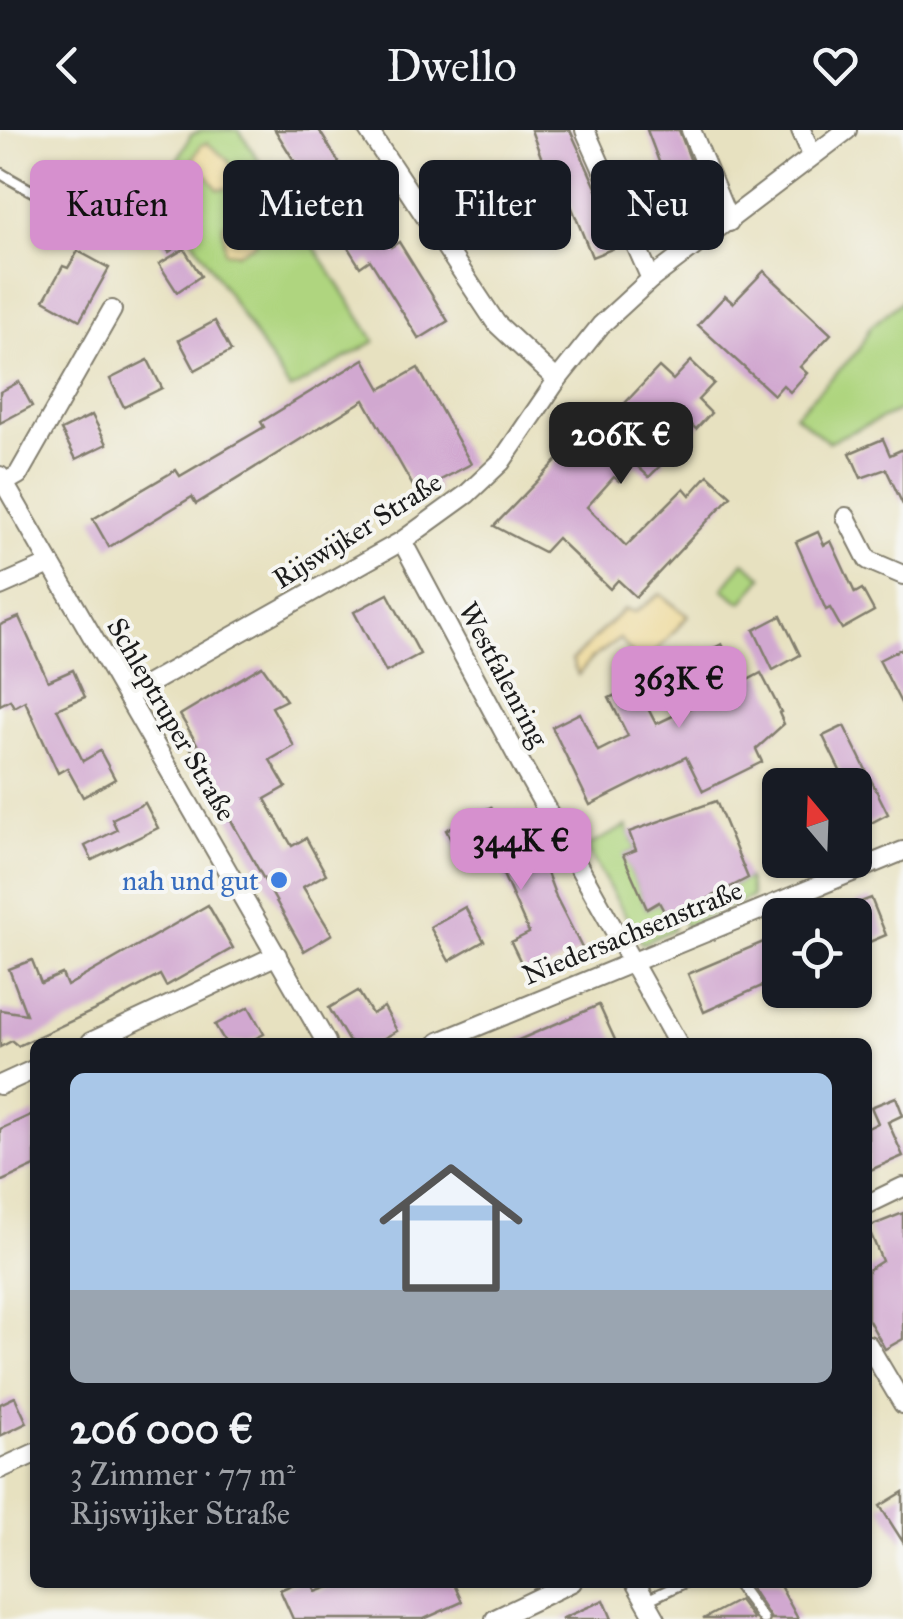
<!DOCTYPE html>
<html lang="de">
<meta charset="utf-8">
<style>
body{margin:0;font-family:"IM FELL Great Primer",serif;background:#242831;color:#f1f3f6;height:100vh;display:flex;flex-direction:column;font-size:38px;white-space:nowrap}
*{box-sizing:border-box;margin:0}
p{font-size:32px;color:#9ea1a6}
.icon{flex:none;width:55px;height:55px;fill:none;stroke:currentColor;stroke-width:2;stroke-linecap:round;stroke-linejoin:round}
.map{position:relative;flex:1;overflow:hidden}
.details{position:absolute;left:30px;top:908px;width:842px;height:550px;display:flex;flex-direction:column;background:#171b24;border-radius:15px;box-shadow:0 2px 8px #0004}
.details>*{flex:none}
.guide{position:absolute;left:30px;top:30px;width:845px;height:90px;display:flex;gap:20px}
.needle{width:65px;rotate:341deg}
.controls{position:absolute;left:762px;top:638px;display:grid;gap:20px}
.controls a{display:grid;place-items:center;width:110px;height:110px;border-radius:15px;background:#171b24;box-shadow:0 2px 8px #0004;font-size:50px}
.price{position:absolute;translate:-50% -85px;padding:0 22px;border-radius:20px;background:#d690ce;color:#111;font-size:32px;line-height:65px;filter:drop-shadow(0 2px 5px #0008)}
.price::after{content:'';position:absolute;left:50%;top:60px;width:30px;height:22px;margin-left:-15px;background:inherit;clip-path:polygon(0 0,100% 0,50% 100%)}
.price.active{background:#222;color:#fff}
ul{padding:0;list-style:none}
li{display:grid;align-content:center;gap:20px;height:530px;padding:0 40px}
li+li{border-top:2px solid #363941}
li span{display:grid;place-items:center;height:310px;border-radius:15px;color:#555}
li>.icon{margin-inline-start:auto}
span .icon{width:180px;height:180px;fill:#fffc;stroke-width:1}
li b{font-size:42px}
.tag{padding:0 35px;border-radius:15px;background:#171b24;box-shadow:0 2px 8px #0004;font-size:35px;line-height:90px}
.tag.active{background:#d690ce;color:#111}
header{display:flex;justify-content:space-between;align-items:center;height:130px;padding:0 40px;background:#171b24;font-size:45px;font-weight:600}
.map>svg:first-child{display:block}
.green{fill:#afd57f;stroke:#66784e;stroke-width:2.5}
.sand{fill:#eeda9e;stroke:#857b5d;stroke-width:2.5}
.building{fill:#d1a8d0}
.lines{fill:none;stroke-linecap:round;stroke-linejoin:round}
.service-casing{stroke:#827e6e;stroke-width:14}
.minor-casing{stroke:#827e6e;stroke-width:22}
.service{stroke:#fff;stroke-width:9}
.minor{stroke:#fff;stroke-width:18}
.shop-dot{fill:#3f7fe0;stroke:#f6f6f2;stroke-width:4}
.labels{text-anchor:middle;stroke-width:8;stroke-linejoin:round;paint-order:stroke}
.street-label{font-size:28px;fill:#1c1c1c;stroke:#f6f6f2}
.shop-label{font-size:28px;fill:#366cbe;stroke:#f6f6f2;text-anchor:end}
</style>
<header><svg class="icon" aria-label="back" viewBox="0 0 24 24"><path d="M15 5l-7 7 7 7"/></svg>Dwello<svg class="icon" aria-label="heart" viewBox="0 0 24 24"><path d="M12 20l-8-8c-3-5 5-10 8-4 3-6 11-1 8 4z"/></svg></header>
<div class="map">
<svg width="903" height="1489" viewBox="0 0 903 1489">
<rect width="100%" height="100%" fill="#f6f6f2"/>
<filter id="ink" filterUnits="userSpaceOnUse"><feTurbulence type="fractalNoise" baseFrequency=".01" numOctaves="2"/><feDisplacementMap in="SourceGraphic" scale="20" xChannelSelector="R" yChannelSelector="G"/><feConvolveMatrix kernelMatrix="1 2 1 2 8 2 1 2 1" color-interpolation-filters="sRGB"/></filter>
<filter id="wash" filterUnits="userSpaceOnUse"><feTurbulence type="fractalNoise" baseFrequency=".0048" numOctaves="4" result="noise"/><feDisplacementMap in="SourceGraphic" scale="40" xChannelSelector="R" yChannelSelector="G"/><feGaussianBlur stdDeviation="2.25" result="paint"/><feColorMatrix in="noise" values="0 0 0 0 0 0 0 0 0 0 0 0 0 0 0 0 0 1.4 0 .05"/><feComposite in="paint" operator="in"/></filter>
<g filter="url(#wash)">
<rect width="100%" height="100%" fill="#e7e1c0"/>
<!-- green -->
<g class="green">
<path d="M202 0H239L375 211 290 260 161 60 191 5Z"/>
<path d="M903 170V279L828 312 795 285 858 221 870 197Z"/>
<path d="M744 432 763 447 742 473 723 459Z"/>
<path d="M627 696 636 720 624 725 647 779 659 772 674 799 642 814 586 717Z"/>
<path d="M748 748 752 767 685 796 679 783Z"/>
</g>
<!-- sand -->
<g class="sand">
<path d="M207 13 228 30 238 46 228 58 218 59 193 29 201 15Z"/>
<path d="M259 63 269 71 273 82 258 97 255 114 237 123 225 122 223 95Z"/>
<path d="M660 464 688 486 652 526 630 542 627 534 633 525 620 509 591 529 578 545 572 530 624 479 635 482Z"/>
</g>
<g id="blocks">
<!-- building -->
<g class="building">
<path d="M275 0H319L391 117 399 112 448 191 419 209 370 130 360 137Z"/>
<path d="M531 0H570L622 115 592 127 555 36 546 40Z"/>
<path d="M647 0H679L700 55 672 66Z"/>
<path d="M172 88 187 110 169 122 154 100Z"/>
<path d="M184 119 201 146 177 162 159 134Z"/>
<path d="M78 121 109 138 80 190 44 170 63 136 68 138Z"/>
<path d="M764 141 831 204 800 237 807 243 790 262 783 255 774 265 698 195 725 166 733 173Z"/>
<path d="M215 191 231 221 195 240 179 210Z"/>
<path d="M364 229 381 259 418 238 471 334 435 353 439 360 421 370 364 270 196 374 192 367 109 417 93 389 176 340 180 346 264 297 261 292Z"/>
<path d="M148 230 162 258 124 277 110 249Z"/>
<path d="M691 231 714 253 698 270 711 283 696 299 681 286 651 317 665 331 649 347 635 334 619 351 614 347 587 377 626 416 684 358 690 365 708 345 731 366 636 467 618 450 610 459 557 408 544 422 494 396 571 316 578 323 659 237 673 250Z"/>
<path d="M19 252 32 276 0 293V262Z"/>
<path d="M92 285 107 314 76 329 61 300Z"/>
<path d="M883 309 890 325 903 319V375L886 339 861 348 850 323Z"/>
<path d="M818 402 824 415 831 411 855 463 862 459 874 481 842 499 830 478 826 480 796 412Z"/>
<path d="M388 464 420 524 386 542 354 482Z"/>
<path d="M781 486 800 525 773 540 754 500Z"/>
<path d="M19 487 48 551 73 540 85 567 57 579 83 631 100 621 115 649 83 667 67 638 58 643 25 571 14 577 10 570 0 575V495Z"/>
<path d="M722 514 742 553 761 543 781 582 779 583 784 594 756 619 762 632 703 661 686 627 590 675 552 597 580 583 598 621 628 606 609 568 636 555 656 594 696 575 677 537Z"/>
<path d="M903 518V577L879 530Z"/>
<path d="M262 536 286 570 272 577 294 616 270 630 286 657 265 669 292 716 306 708 326 744 303 757 332 804 304 821 190 617 197 614 180 585Z"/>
<path d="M844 596 888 684 867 695 855 671V655H847L823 606Z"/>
<path d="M716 671 748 748 668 789 659 772 647 779 623 725 636 720 629 702Z"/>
<path d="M145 673 158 698 92 730 85 716 117 700 112 689Z"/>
<path d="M491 677 524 740 543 732 556 767 583 820 528 847 511 812 529 803 493 722 465 737 446 700Z"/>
<path d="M871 768 886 805 855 818V774Z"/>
<path d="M208 775 233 818 166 856 160 845 108 874 18 916 12 911 0 917V880L26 884 9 839 32 830 41 853 62 844 67 856Z"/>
<path d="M465 777 484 811 449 831 430 797Z"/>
<path d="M780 805V848L704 882 688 844Z"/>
<path d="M358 861 372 884 384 877 397 901 377 912H349L329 878Z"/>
<path d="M599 875 616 912H514Z"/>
<path d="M249 877 264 904 248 912H225L215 895Z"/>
<path d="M896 967 903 985 888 992 903 1026 868 1041V998L878 993 871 977Z"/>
<path d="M35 983V1036L0 1052V999Z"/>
<path d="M903 1083V1209L885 1219 868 1189V1140L882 1131 868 1097Z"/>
<path d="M15 1267 27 1293 0 1306V1274Z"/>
<path d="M903 1362V1412L880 1376Z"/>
<path d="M298 1452H312L316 1462 343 1452H453L462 1472 424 1489H293L280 1460Z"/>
<path d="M747 1452H778L798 1489H771Z"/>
<path d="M604 1470 612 1489H561Z"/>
<path d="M739 1470 753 1489H703Z"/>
</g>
</g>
</g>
<g filter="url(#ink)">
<use href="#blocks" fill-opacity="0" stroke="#827e6e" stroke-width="2.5"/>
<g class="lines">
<!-- service casing -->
<g class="service-casing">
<g id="service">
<path d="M0 43C27 58 50 75 82 73L93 53"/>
<path d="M736 1452 763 1489"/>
<path d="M645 1471 685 1452"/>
</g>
</g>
<!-- minor casing -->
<g class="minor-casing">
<g id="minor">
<path d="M368 0 496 193 557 250"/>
<path d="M585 0 651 149"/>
<path d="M691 0 729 92"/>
<path d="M801 0 812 25"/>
<path d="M0 346 326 912"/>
<path d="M4 353 18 345 112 180"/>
<path d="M846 387 868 430 903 445"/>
<path d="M402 411 525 641 677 912"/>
<path d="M0 456 50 434"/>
<path d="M127 566 402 411 467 364 501 332 557 250 601 195 651 149 847 0"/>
<path d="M91 912 277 825"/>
<path d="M439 912 903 721"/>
<path d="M0 955 35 939"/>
<path d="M868 1074 903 1057"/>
<path d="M868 1215 903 1274"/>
<path d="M0 1339 35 1323"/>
<path d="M635 1452 656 1489"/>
<path d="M495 1489 572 1452"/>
</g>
</g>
<!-- service -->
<use href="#service" class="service"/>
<!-- minor -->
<use href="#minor" class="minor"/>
</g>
</g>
<!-- markers -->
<circle class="shop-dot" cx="279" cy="750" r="10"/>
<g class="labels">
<!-- street labels -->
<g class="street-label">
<text transform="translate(357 400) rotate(-32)" y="10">Rijswijker Straße</text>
<text transform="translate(504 544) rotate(62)" y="10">Westfalenring</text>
<text transform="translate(172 589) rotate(60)" y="10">Schleptruper Straße</text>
<text transform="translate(632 802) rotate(-22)" y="10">Niedersachsenstraße</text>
</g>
<!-- shop labels -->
<g class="shop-label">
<text x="259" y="760">nah und gut</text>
</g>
</g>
</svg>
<div class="controls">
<a><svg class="needle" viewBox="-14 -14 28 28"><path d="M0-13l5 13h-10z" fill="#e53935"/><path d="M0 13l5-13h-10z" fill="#9ea1a6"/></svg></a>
<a><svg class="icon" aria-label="locate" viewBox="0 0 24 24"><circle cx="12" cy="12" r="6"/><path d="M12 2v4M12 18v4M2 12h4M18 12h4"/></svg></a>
</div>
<b class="price active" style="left:621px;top:357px">206K €</b>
<b class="price" style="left:679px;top:601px">363K €</b>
<b class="price" style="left:521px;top:763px">344K €</b>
<div class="guide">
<a class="tag active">Kaufen</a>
<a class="tag">Mieten</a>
<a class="tag">Filter</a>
<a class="tag">Neu</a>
</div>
<section class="details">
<ul>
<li><span style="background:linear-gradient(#a9c7e8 70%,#9aa5b1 0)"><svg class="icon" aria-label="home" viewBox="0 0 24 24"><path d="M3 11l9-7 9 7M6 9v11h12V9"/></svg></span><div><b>206 000 €</b><p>3 Zimmer · 77 m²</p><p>Rijswijker Straße</p></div></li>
</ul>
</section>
</div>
